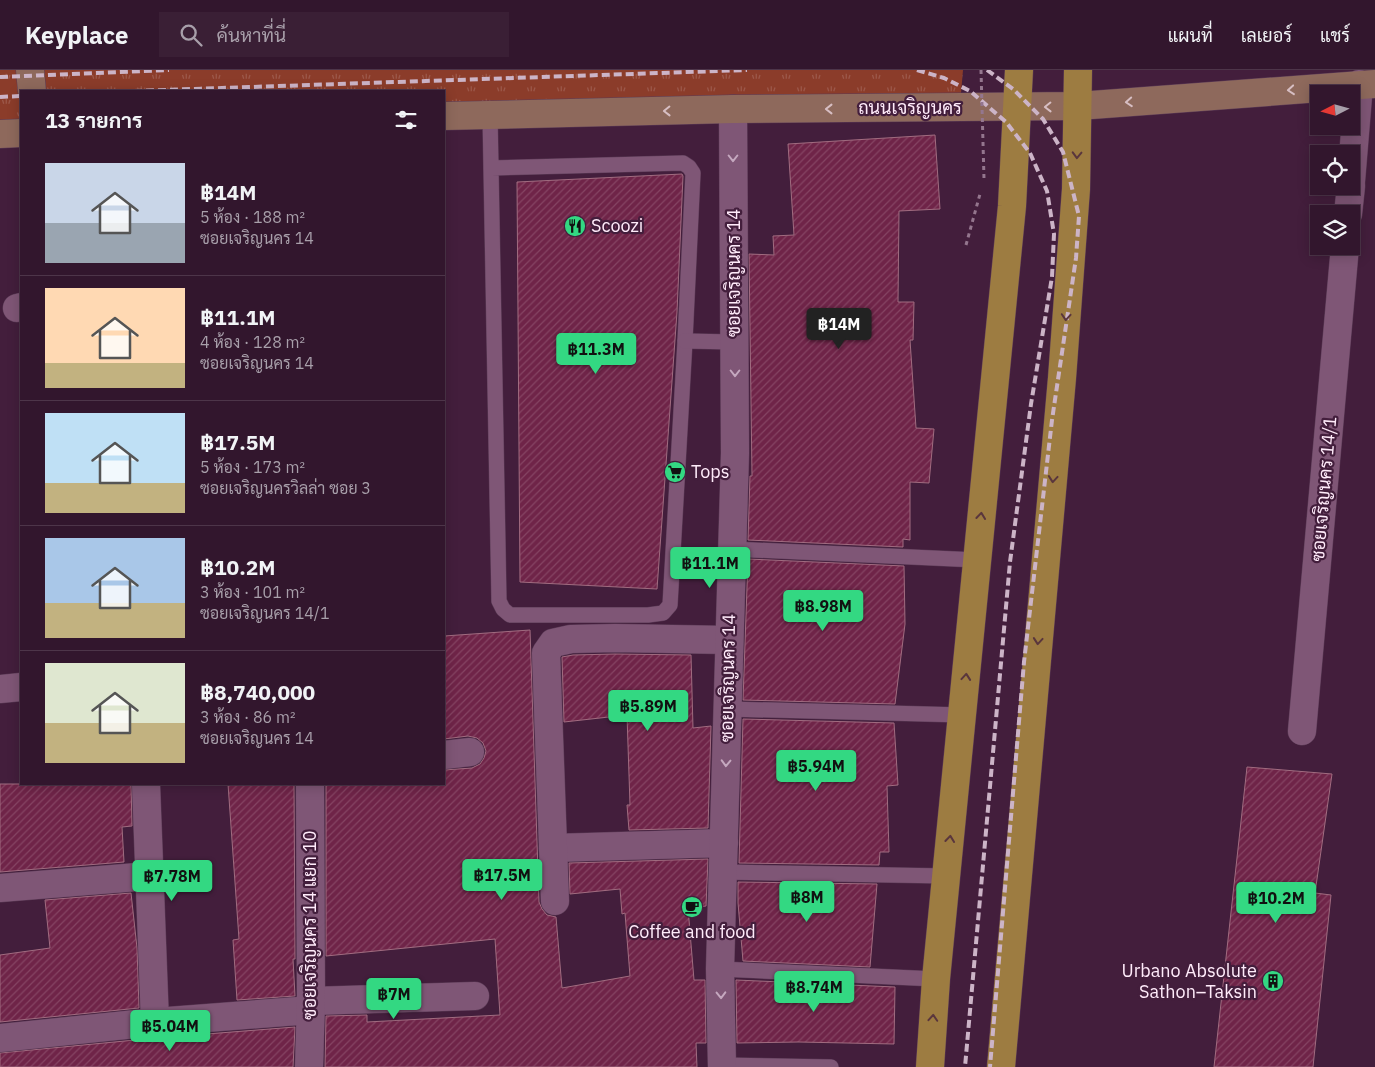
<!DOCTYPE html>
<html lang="th">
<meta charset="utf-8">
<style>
body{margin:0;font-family:"IBM Plex Sans",Sarabun,sans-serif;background:#3a1f35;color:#f1f3f6;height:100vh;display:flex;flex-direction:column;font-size:19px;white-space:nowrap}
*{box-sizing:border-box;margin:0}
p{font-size:16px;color:#a89faa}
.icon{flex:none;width:28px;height:28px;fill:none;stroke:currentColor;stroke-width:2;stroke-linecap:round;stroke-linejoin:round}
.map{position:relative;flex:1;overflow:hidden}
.details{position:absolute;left:20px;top:20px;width:425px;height:695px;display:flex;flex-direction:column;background:#32162d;border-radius:0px;box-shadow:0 2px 12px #0003,0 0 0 1px #4d3549}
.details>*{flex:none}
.needle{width:32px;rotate:264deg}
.buttons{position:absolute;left:1310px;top:15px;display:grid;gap:10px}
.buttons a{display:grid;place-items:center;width:50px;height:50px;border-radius:0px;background:#32162d;box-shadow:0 2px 12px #0003,0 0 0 1px #4d3549;font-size:25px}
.price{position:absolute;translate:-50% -42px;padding:0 11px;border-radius:5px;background:#33d882;color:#111;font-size:16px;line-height:32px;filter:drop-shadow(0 1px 2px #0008)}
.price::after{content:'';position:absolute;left:50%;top:30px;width:15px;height:11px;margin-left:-8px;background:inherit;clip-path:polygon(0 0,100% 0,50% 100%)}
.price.active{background:#222;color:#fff}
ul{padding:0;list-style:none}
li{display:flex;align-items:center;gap:15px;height:125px;padding:0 25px}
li+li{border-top:1px solid #4d3549}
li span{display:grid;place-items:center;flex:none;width:140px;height:100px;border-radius:0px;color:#555}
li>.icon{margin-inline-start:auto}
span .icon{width:60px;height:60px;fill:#fffc;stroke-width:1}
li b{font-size:21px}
h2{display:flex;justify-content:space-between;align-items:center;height:60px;padding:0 25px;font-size:21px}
header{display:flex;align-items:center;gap:30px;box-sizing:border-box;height:70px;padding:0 25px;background:#32162d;border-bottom:1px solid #4d3549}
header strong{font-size:24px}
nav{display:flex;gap:28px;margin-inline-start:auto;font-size:18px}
.search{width:350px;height:45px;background:#3a1f35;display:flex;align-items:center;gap:12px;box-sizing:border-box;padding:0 18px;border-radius:0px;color:#a89faa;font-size:19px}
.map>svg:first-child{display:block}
.grass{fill:url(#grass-tufts)}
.building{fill:url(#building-hatch);stroke:#a16c80}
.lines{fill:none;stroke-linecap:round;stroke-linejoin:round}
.service-casing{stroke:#5c3c57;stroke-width:16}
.minor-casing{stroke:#5c3c57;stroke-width:29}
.secondary-casing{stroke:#5c3c57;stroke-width:29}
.primary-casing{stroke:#5c3c57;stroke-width:29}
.path{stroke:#94768e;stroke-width:3;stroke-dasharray:4 4;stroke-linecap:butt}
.service{stroke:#7f5676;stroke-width:15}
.minor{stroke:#7f5676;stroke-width:28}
.secondary{stroke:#8e695c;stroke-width:28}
.primary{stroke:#9d7c41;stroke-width:28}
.rail{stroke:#ccb4c7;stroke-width:4;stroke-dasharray:8 4;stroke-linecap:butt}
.path-bridge{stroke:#94768e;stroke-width:3;stroke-dasharray:4 4;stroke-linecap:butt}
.oneway{stroke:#d7bec3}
.oneway2{stroke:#5a363d}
.oneway3{stroke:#c5a8bf}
.labels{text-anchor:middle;stroke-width:4.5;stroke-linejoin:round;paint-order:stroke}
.street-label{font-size:18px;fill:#ffebfa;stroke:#431e3c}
.poi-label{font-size:18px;fill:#ffebfa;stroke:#431e3c;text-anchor:start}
</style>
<header>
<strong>Keyplace</strong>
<div class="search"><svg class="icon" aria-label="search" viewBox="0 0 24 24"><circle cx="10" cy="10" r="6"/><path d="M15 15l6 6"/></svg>ค้นหาที่นี่</div>
<nav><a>แผนที่</a><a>เลเยอร์</a><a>แชร์</a></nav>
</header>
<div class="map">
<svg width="1375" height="997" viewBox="0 0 1375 997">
<defs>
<pattern id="grass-tufts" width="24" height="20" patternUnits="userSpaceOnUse" patternTransform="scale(1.25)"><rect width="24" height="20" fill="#8b3c2a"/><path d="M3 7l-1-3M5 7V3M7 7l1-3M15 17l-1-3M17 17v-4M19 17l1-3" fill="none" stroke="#9c584a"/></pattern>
<pattern id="building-hatch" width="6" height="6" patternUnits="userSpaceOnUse" patternTransform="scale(1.25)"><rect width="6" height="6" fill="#6f2448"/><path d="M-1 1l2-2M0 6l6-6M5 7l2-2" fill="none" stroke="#854463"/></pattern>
</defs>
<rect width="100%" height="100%" fill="#431e3c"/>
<!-- grass -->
<g class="grass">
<path d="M0 0H20L21 53 0 54Z"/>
<path d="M40 0H963L961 23 444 34V21H42Z"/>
</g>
<!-- building -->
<g class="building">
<path d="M935 65 940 139 899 141 898 232H914L913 270H910L916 358 934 359 929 413 910 412V470L903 469V477L748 470 750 406H752L749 184 774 185 773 166 794 165 788 74Z"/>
<path d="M682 104 683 106 677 242 657 519 520 512 517 112Z"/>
<path d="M748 489 904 496 905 554 895 634 743 630Z"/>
<path d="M530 560 539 832 542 839 547 845 556 847 562 918 630 906 625 843 622 844 620 819 570 824 569 793 708 789 706 836 688 838 694 910H705L706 973H696L697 997H325L326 946 367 945V952L500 945 495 869 326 886V714H444V700L472 698 480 694 484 688 486 681 483 673 477 668 468 666 444 669V566Z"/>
<path d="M615 584 691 585 693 658 711 656 708 758 629 760 627 735H630L627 645 564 652 562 587 573 585Z"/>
<path d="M743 649 894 653 898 715 887 716 889 782H880L879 795 739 793Z"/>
<path d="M1247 697 1332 704 1315 823 1331 825 1313 997H1214Z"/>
<path d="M0 714H131L132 756 122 757 124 792 0 802Z"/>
<path d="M228 714H294L295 889H293L295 926 237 930 233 870 239 869Z"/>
<path d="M738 812 877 814 870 897 743 891 738 833Z"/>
<path d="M131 823 137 878 139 938 0 952V885L50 878 45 830Z"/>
<path d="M736 910 895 917 894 974 799 972 737 973Z"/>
<path d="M295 957 293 997H0V983L156 968Z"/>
</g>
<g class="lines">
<!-- service casing -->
<g class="service-casing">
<g id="service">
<path d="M490 44 499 531 503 539 510 545H648L663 543 670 535 685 271 693 103 689 97 683 93 491 98"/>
<path d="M685 271 734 272"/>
<path d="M732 479 977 490"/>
<path d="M728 639 963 645"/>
<path d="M723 802 946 806"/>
<path d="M720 899 936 909"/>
<path d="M722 995 831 997"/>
</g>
</g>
<!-- minor casing -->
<g class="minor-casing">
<g id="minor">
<path d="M1351 111 1359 14"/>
<path d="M1348 144 1351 116"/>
<path d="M17 238 21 237"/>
<path d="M0 619 21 617"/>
<path d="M1302 661 1345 176"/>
<path d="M444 685 470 682"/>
<path d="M146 714 155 952"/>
<path d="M553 778 724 773"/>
<path d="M0 818 150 806"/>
<path d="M555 831 546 583 553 573 571 569 615 568 729 570"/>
<path d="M311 931 475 926"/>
<path d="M0 968 155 952 311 940"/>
<path d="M309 997 311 931 310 714"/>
<path d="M722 997 720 899 735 383 733 39"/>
</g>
</g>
<!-- secondary casing -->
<g class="secondary-casing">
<g id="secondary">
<path d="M30 0 32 21"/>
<path d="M444 46 733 39 1078 36 1375 14"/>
<path d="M0 64 21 63"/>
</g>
</g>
<!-- primary casing -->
<g class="primary-casing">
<g id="primary">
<path d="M930 997 936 909 1012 136 1019 0"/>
<path d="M1001 997 1062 308 1076 119 1078 0"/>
</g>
</g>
<!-- path -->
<path class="path" d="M966 175 980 124"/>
<!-- service -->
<use href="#service" class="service"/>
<!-- minor -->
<use href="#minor" class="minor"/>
<!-- secondary -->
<use href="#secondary" class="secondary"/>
<!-- primary -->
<use href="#primary" class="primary"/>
<!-- rail -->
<g class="rail">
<path d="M917 0 944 8 970 21 1006 52 1030 83 1047 121 1054 164 1052 207 1031 334 1010 492 965 997"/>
<path d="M987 0 1013 19 1043 49 1063 82 1079 146 1076 188 1052 350 1024 592 990 997"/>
<path d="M0 7 169 0"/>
<path d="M134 21 747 0"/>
<path d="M0 27 21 26"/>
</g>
<!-- path-bridge -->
<path class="path-bridge" d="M981 0 984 109"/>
</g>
<!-- one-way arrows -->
<defs><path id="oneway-chevron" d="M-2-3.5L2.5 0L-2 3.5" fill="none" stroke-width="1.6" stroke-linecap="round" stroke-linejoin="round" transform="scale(1.25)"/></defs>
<g class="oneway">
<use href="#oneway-chevron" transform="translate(1291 20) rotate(175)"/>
<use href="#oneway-chevron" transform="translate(1129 32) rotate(176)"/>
<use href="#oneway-chevron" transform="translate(1048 37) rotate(179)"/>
<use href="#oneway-chevron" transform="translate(829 39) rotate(180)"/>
<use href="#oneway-chevron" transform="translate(667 41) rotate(179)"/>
</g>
<g class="oneway2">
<use href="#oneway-chevron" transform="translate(1077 85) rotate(92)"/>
<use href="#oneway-chevron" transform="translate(1066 247) rotate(94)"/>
<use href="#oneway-chevron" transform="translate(1053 409) rotate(95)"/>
<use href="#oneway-chevron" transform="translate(981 446) rotate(-84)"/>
<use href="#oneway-chevron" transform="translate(1038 571) rotate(95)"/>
<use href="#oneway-chevron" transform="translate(966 607) rotate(-85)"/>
<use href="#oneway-chevron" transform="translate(950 769) rotate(-84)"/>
<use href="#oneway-chevron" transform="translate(933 948) rotate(-86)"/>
</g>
<g class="oneway3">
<use href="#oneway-chevron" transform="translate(733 88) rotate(90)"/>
<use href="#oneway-chevron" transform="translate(735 303) rotate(90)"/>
<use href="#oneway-chevron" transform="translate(726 693) rotate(92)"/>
<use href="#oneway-chevron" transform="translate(721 925) rotate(89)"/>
</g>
<!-- icons -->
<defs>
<g id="restaurant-disc" transform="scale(1.125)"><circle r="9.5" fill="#33d882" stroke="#431e3c"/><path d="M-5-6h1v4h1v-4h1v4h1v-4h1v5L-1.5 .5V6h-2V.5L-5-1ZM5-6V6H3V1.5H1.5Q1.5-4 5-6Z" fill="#111"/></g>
<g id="supermarket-disc" transform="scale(1.125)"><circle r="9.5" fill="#33d882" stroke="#431e3c"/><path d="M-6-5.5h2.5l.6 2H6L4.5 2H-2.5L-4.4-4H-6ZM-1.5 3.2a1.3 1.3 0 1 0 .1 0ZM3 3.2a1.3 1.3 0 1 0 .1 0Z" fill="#111"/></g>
<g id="cafe-disc" transform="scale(1.125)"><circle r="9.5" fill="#33d882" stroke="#431e3c"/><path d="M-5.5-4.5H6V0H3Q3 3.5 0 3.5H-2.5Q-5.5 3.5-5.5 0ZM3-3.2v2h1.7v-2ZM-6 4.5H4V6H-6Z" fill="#111"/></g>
<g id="building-disc" transform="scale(1.125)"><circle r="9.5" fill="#33d882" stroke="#431e3c"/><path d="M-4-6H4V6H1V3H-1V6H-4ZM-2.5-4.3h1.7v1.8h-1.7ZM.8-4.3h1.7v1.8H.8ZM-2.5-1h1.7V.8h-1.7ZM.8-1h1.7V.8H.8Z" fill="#111"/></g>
</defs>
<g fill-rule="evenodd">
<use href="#restaurant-disc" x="575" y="156"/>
<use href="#supermarket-disc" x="675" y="402"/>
<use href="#cafe-disc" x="692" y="837"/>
<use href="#building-disc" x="1273" y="911"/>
</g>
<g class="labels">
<!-- street labels -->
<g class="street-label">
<text x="910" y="44">ถนนเจริญนคร</text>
<text transform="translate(734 203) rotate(-90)" y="6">ซอยเจริญนคร 14</text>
<text transform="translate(1324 419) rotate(-85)" y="6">ซอยเจริญนคร 14/1</text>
<text transform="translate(728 608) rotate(-89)" y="6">ซอยเจริญนคร 14</text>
<text transform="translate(310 855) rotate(-90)" y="6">ซอยเจริญนคร 14 แยก 10</text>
</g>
<!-- poi labels -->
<g class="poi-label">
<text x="591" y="162">Scoozi</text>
<text x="691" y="408">Tops</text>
<text x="692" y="868" text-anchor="middle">Coffee and food</text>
<text x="1257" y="907" text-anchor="end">Urbano Absolute<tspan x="1257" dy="21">Sathon–Taksin</tspan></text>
</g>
</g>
</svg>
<div class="buttons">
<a><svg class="needle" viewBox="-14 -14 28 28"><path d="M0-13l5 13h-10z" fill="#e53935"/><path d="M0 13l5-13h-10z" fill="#a89faa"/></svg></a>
<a><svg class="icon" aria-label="locate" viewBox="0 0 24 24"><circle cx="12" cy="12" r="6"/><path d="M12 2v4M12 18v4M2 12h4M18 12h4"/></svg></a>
<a><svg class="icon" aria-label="layers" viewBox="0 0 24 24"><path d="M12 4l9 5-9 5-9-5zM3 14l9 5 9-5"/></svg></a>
</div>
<b class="price active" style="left:839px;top:280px">฿14M</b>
<b class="price" style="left:596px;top:305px">฿11.3M</b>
<b class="price" style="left:710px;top:519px">฿11.1M</b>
<b class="price" style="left:823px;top:562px">฿8.98M</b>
<b class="price" style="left:648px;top:662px">฿5.89M</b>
<b class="price" style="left:816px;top:722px">฿5.94M</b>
<b class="price" style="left:502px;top:831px">฿17.5M</b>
<b class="price" style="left:172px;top:832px">฿7.78M</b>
<b class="price" style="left:807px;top:853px">฿8M</b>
<b class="price" style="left:1276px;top:854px">฿10.2M</b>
<b class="price" style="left:814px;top:943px">฿8.74M</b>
<b class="price" style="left:394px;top:950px">฿7M</b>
<b class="price" style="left:170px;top:982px">฿5.04M</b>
<section class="details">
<h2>13 รายการ<svg class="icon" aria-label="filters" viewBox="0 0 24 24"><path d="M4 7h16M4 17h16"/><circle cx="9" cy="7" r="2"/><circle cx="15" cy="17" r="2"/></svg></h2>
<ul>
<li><span style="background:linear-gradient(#c9d6e8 60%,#9aa5b1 0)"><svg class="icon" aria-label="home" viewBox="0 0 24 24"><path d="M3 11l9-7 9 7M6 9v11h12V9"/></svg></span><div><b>฿14M</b><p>5 ห้อง · 188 m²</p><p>ซอยเจริญนคร 14</p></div></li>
<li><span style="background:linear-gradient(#ffd9b3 75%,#c2b280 0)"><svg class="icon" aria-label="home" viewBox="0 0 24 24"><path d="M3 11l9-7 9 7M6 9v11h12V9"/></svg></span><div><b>฿11.1M</b><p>4 ห้อง · 128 m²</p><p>ซอยเจริญนคร 14</p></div></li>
<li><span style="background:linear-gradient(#bfe0f5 70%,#c2b280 0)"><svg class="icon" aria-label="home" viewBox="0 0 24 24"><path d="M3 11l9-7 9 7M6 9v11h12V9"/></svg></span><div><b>฿17.5M</b><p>5 ห้อง · 173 m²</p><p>ซอยเจริญนครวิลล่า ซอย 3</p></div></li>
<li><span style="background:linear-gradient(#a9c7e8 65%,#c2b280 0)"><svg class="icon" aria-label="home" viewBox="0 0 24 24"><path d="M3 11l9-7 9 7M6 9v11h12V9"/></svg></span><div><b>฿10.2M</b><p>3 ห้อง · 101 m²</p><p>ซอยเจริญนคร 14/1</p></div></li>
<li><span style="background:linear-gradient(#dfe7d0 60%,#c2b280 0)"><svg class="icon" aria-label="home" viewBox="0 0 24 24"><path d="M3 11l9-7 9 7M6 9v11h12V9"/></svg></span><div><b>฿8,740,000</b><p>3 ห้อง · 86 m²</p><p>ซอยเจริญนคร 14</p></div></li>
</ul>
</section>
</div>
